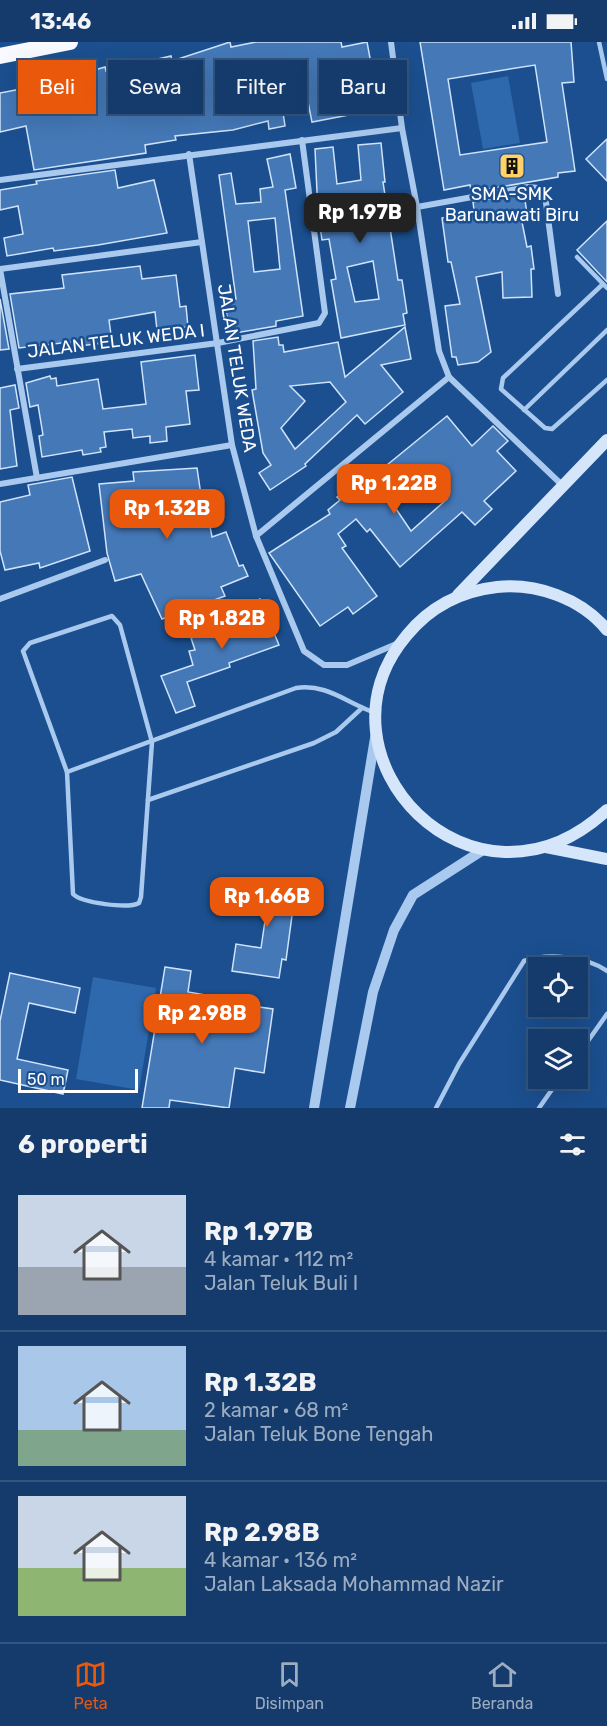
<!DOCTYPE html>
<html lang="id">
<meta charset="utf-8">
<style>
body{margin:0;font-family:Rubik,sans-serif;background:#214673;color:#f1f3f6;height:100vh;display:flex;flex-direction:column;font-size:22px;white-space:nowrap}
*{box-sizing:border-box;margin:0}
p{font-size:20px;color:#9dadc1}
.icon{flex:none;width:33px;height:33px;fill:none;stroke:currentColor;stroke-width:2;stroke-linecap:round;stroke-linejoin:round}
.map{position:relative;height:1066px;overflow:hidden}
.panel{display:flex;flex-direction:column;background:#143b6b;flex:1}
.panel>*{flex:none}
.guide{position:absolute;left:18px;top:18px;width:572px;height:54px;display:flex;gap:12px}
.controls{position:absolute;left:528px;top:915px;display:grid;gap:12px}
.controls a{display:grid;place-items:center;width:60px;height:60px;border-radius:0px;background:#143b6b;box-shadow:0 6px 24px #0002,0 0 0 2px #33557e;font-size:30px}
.scale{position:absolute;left:18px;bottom:15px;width:120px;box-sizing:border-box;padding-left:6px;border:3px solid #fff;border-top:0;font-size:16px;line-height:21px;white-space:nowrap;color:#fff;-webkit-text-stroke:4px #1b4f8f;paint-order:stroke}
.price{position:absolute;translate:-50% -51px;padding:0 14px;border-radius:12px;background:#ea580c;color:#fff;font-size:20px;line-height:39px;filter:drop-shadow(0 2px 3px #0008)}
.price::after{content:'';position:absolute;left:50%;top:36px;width:18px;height:14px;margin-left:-9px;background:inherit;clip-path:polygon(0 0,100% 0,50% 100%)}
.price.current{background:#222;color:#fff}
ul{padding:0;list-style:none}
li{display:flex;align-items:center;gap:18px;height:150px;padding:0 18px}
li+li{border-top:2px solid #33557e}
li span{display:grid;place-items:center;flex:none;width:168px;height:120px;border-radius:0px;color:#555}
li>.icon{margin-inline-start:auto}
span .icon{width:72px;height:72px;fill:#fffc;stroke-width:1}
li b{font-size:26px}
h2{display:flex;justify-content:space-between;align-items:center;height:72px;padding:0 18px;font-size:26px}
.pill{padding:0 21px;border-radius:0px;background:#143b6b;box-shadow:0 6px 24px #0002,0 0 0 2px #33557e;font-size:21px;line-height:54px}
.pill.current{background:#ea580c;color:#fff}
.status{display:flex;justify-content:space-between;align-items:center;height:42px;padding:0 30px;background:#143b6b;direction:ltr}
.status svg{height:16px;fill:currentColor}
.menu{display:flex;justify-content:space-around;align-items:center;height:84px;border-top:2px solid #33557e;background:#143b6b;font-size:16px;color:#9dadc1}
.menu a{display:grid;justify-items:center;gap:3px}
.menu .current{color:#ea580c}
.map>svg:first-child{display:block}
.pitch{fill:#2e69ad}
.building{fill:#4478b7;stroke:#cfe3fa;stroke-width:1.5;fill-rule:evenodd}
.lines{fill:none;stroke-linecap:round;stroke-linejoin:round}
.service{stroke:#a9c9ee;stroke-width:4.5}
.minor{stroke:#a9c9ee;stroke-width:6}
.tertiary{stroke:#a9c9ee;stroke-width:10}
.secondary{stroke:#d6e6fa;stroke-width:12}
.trunk{stroke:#f8faff;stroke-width:16}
.labels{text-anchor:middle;stroke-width:5;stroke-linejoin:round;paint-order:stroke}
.poi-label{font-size:18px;fill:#fff;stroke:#1b4f8f}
.street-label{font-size:18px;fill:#fff;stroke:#1b4f8f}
</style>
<div class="status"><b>13:46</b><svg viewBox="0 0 49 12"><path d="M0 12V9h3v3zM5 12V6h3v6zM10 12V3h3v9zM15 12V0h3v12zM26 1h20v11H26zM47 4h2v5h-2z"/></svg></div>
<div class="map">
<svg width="607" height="1066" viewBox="0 0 607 1066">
<rect width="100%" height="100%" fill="#1b4f8f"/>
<!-- pitch -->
<g class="pitch">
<path d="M508 34 520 101 483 107 471 41Z"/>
<path d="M93 935 156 946 139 1048 76 1037Z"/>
</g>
<!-- building -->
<g class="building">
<path d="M230 0 231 5 256 0H341L342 5 367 0 373 32 363 34 370 69 312 80 305 45 290 48 286 23 262 28 268 59 281 57 285 84 269 87 268 79 233 88 175 94 176 98 145 103 146 111 34 128 26 84 0 90V51L47 42 105 25 106 29 171 14 172 19Z"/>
<path d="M420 0H571L574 40 562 41 575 129 558 131V135L471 150 470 143 444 148ZM535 23 547 100 460 113 448 37Z"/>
<path d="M607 97V139L586 117Z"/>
<path d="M381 101 385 140H383L398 238H402L407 271 403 272 405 283 341 296 331 238 336 237 329 197 322 198 318 171 315 107 333 105 337 142 361 138 358 103ZM373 219 379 257 355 260 347 225Z"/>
<path d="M290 112 296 146 285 148 303 274 276 279V284L229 292 225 258 236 257 219 133 231 131 236 162 261 160 260 147 273 145 267 117ZM275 176 280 227 254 230 248 179Z"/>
<path d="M115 128 118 146 154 138 167 191 98 203 54 209 53 206 7 214 4 196 23 192 18 164 0 168V148L37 142 36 139Z"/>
<path d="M524 151 528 179 522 180 527 205 531 204 534 227H531L532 255 503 256 502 230 476 235 491 310 478 320 458 323 456 315H452L445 264 460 262 451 220H448L442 176 474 168 473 160Z"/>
<path d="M607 179V240L577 208Z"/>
<path d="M140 224 142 237 176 233 180 265 186 264 188 285 157 288 155 270 109 278 112 300 71 305 70 300 19 306 10 252 64 246 62 233Z"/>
<path d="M0 257 9 307 0 308Z"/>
<path d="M405 285 411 317 381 323 403 350 365 382 357 373 305 422 306 424 270 448 259 431 271 423 263 411 252 348 256 347 253 299 278 295 279 303H283L284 310 338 300 345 335ZM330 340 346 360 295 407 281 386 305 359 290 344Z"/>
<path d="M195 313 199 348 186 349 190 382 166 385 167 399 150 401V394L133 396 132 387 104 390 106 405 100 406 101 410 83 413 82 408 42 415 39 394 43 393 38 363 30 365 26 341 50 334 51 337 56 336 57 344 98 337 103 367 146 362 141 320Z"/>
<path d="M15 343 19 366 10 368 17 424 0 427V346Z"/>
<path d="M447 374 472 404 493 384 508 399 497 409 516 429 484 459 492 467 475 483 462 470 400 525 370 487 367 490 356 477 338 492 346 504 342 506 377 554 353 572 348 565 320 584 269 511 330 472 328 468 340 458 337 455 366 431 371 436ZM423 432 447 457 411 489 390 458Z"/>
<path d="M197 426 205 480 209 479 212 495 226 490 239 524 243 523 248 534 221 545 225 554 162 577 141 532 115 539 107 511 99 442 134 439 133 430Z"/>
<path d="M72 435 90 509 40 526 39 521 5 528 0 509V460L30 453 28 443Z"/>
<path d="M260 557 279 603 229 621 230 625 187 640 195 664 176 671 161 634 193 623 189 609 195 608 191 596 207 591 205 586 229 579 226 571Z"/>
<path d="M245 836 296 844 286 918 282 917 279 936 232 929 236 902 261 906 267 865 241 862Z"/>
<path d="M165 925 191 929 188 950 246 960 245 963 273 967 264 1031 235 1026 229 1066 170 1058 169 1066H142Z"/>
<path d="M10 931 80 946 75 971 29 961 17 1017 68 1028 63 1052 0 1038V979Z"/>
</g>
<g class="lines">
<!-- service -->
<g class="service">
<path d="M599 0 607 37"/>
<path d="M577 215 607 246"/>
<path d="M603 242 503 336 501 347 545 386 552 387 607 338"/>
<path d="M524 368 607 288"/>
<path d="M112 574 120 583 152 700 141 855 139 861C128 867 82 861 73 852L67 730 23 609 30 601Z"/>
<path d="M67 730 296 646C327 641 348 662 376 671"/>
<path d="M148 758 314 701 336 690 362 666"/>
<path d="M578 1013 607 972"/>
<path d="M436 1066 459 1022 524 919C547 911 586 914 607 929"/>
<path d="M539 1066 560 1036"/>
</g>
<!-- minor -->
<g class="minor">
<path d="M391 0 402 86 417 165 439 309 449 335 561 442"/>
<path d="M189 112 232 403 256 494 304 609 324 623H347L401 600"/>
<path d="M0 138 402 86"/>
<path d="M417 165 528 145 539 146 545 153 558 252"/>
<path d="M0 227 37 436"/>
<path d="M0 227 202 200"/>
<path d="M17 327 218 301 319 281 325 271 302 98"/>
<path d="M0 442 232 403"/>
<path d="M256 494 449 335"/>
<path d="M0 557 105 518"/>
</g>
<!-- tertiary -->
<g class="tertiary">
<path d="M314 1066 376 690"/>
<path d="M350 1066 373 950 394 888 413 853 483 808"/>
</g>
<!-- secondary -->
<g class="secondary">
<path d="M458 553 607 398"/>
<path d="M607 588C581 556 536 541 497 545 461 549 430 565 407 593 304 714 473 892 607 768"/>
<path d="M546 805 607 817"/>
</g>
<!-- trunk -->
<path class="trunk" d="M0 14 70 0"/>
</g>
<!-- icons -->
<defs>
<g id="building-square" transform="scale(1.35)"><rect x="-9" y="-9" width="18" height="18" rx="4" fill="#ffd166" stroke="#1b4f8f"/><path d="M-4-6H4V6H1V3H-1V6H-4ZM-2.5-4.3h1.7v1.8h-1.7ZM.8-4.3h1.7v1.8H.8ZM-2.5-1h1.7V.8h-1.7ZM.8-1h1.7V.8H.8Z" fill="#111"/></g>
</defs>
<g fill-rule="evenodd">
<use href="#building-square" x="512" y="124"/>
</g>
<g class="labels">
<!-- poi labels -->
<g class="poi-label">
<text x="512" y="158">SMA-SMK<tspan x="512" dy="21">Barunawati Biru</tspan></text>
</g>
<!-- street labels -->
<g class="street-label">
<text transform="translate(116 299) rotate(-7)" y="6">JALAN TELUK WEDA I</text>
<text transform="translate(237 326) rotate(81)" y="6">JALAN TELUK WEDA</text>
</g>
</g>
</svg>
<div class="controls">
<a><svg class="icon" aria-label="locate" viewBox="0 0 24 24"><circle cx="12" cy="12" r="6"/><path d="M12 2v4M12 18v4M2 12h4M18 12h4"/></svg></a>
<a><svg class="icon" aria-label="layers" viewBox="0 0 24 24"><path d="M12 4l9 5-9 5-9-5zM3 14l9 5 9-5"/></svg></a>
</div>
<div class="scale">50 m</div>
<b class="price current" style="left:360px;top:202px">Rp 1.97B</b>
<b class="price" style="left:394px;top:473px">Rp 1.22B</b>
<b class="price" style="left:167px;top:498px">Rp 1.32B</b>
<b class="price" style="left:222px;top:608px">Rp 1.82B</b>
<b class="price" style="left:267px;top:886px">Rp 1.66B</b>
<b class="price" style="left:202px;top:1003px">Rp 2.98B</b>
<div class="guide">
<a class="pill current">Beli</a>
<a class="pill">Sewa</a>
<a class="pill">Filter</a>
<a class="pill">Baru</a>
</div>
</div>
<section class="panel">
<h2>6 properti<svg class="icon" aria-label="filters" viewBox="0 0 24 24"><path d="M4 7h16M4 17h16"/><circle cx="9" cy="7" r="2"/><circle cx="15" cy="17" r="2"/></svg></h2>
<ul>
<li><span style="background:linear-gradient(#c9d6e8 60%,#9aa5b1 0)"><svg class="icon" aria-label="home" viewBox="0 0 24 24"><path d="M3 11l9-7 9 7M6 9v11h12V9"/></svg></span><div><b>Rp 1.97B</b><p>4 kamar · 112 m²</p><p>Jalan Teluk Buli I</p></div></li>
<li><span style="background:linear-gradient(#a9c7e8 70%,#7fa58c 0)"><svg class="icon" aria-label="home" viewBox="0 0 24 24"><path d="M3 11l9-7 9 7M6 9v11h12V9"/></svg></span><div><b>Rp 1.32B</b><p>2 kamar · 68 m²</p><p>Jalan Teluk Bone Tengah</p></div></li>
<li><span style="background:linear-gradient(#c9d6e8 60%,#8fb573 0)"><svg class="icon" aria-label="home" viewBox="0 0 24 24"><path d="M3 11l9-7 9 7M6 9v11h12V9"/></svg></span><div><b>Rp 2.98B</b><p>4 kamar · 136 m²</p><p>Jalan Laksada Mohammad Nazir</p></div></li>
</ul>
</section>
<nav class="menu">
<a class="current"><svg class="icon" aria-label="map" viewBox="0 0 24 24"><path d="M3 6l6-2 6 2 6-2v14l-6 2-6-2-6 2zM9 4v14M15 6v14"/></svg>Peta</a>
<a><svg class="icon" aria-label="saved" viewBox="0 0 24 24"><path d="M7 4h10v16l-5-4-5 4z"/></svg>Disimpan</a>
<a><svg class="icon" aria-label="home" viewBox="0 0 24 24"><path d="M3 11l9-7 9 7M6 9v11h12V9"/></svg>Beranda</a>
</nav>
